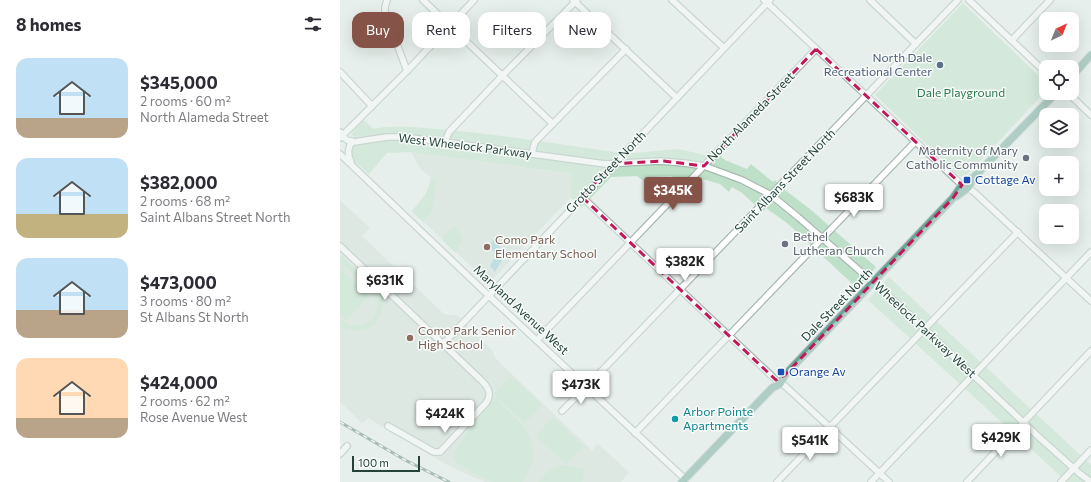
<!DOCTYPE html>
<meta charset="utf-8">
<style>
body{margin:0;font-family:Commissioner,sans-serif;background:#f2f2f3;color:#2b2b33;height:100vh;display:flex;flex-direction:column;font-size:15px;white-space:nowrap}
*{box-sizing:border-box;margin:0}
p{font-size:13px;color:#7c7c81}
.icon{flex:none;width:22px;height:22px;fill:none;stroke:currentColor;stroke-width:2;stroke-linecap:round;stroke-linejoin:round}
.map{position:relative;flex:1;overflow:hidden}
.side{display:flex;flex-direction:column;background:#fff;width:340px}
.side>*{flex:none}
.guide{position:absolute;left:12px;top:12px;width:380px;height:36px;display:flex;gap:8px}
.needle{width:26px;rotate:43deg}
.fabs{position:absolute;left:699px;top:12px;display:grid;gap:8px}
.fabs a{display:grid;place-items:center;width:40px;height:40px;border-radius:8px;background:#fff;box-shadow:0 4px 16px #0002;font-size:20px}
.scale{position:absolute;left:12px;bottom:10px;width:68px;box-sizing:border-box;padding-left:4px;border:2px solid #24423a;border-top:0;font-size:11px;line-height:14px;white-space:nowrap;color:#24423a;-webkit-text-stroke:3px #f7fbf9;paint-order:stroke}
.price{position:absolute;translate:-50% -34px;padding:0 9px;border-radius:4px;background:#fff;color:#222;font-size:13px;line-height:26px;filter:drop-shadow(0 1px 2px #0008)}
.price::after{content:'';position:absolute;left:50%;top:24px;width:12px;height:9px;margin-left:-6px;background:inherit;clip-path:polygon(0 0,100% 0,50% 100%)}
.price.on{background:#855347;color:#fff}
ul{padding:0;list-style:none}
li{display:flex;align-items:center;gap:12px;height:100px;padding:0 16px}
li span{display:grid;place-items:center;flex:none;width:112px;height:80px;border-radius:12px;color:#555}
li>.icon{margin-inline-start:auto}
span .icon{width:48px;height:48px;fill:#fffc;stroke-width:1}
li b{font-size:17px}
h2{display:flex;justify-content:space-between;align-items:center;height:48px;padding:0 16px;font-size:17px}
.pill{padding:0 14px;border-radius:12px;background:#fff;box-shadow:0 4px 16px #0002;font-size:14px;line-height:36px}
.pill.on{background:#855347;color:#fff}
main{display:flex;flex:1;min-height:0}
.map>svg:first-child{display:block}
.built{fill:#d4dfda}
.green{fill:#bfe0c8}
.water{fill:#8ec9d4}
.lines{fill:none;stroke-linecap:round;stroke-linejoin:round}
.minor-casing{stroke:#a8b8b2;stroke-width:8}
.major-casing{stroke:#c2cac8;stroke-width:9}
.minor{stroke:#fff;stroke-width:5.5}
.major{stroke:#6aa596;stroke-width:7}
.rail-casing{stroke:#5f7d75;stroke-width:3}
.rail{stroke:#f7fbf9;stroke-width:1.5;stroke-dasharray:4.5;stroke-linecap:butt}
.marked{fill:none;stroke:#c2185b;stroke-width:3;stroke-dasharray:8 5;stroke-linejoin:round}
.service-dot{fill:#5c6f8a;stroke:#f7fbf9;stroke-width:1.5}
.worship-dot{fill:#6b7280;stroke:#f7fbf9;stroke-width:1.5}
.transit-dot{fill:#1a4fb4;stroke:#f7fbf9;stroke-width:1.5}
.education-dot{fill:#8d6e63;stroke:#f7fbf9;stroke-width:1.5}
.culture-dot{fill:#0f9aa8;stroke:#f7fbf9;stroke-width:1.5}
.labels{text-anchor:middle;stroke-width:3;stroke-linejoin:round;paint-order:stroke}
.service-label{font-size:12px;fill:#4e5e75;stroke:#f7fbf9;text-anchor:end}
.park-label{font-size:12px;fill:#2d7a4b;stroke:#f7fbf9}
.street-label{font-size:12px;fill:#24423a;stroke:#f7fbf9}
.worship-label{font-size:12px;fill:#5b616d;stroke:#f7fbf9;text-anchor:end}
.transit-label{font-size:12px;fill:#164399;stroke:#f7fbf9;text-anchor:start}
.education-label{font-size:12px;fill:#785e54;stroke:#f7fbf9;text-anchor:start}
.culture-label{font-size:12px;fill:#0d838f;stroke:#f7fbf9;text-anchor:start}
</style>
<main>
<section class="side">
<h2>8 homes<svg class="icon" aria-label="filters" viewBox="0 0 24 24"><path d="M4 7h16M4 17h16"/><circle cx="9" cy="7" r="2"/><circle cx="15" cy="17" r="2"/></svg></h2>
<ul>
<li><span style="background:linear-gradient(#bfe0f5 75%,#b9a48a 0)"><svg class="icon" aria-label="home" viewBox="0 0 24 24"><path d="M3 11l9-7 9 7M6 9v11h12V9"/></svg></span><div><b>$345,000</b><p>2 rooms · 60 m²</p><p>North Alameda Street</p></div></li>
<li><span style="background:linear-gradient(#bfe0f5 70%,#c2b280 0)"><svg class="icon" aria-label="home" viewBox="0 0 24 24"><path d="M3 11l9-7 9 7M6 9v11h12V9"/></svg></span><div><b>$382,000</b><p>2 rooms · 68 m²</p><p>Saint Albans Street North</p></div></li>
<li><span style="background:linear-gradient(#bfe0f5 65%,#b9a48a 0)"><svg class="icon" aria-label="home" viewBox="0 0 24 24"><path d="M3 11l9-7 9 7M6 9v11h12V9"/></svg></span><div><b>$473,000</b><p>3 rooms · 80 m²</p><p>St Albans St North</p></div></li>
<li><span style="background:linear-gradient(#ffd9b3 75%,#b9a48a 0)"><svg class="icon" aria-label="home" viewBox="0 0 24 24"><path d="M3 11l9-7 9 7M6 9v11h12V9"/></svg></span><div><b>$424,000</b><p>2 rooms · 62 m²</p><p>Rose Avenue West</p></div></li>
</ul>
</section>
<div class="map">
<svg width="751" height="482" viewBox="0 0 751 482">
<rect width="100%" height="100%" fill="#e6efeb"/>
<!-- built -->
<g class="built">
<path d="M71 152 250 177 149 283 72 211 86 195 90 185 91 178 80 168Z"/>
<path d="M0 200 30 228 22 236 104 314 119 316 127 326 152 350 155 357 160 363 252 450 258 444 289 472 281 482H145L113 468 81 450 28 418 22 423 0 402Z"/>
</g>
<!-- green -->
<g class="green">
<path d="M623 3 706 83V91L623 179 535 95Z"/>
<path d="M23 120 34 129C54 124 77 128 98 129 157 134 216 144 274 152L294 153 338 149 365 155 372 149 385 160 407 169 411 164 433 182 435 180 445 190 470 209 536 267 517 288 447 223 426 208 423 212 402 193 392 187 389 192 380 184 362 179 349 192 332 176 310 177 305 182 297 176 271 177 241 208 231 197 232 174 71 152 47 153 29 174 11 158V149L14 146V137L11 134Z"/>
<path d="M91 178 96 179 93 209 83 222 72 211C81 201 89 192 91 178Z"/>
<path d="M114 226 119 232 123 238 119 248 115 252 102 240V238Z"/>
<path d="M0 255 46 298C40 305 43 308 40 316 33 332 15 334 1 327L0 326V319C16 334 42 322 36 300 33 289 9 270 0 262Z"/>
<path d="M0 269 29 296 6 320 0 314Z"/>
<path d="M549 277 751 465V482H727L528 300Z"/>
<path d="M170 377 173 378 202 405 185 423 156 397 155 393Z"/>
<path d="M155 398 183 425 191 439 193 456 192 464 183 482H153L139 476 115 462 113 455 136 417Z"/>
<path d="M213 417 242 445V448L227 463H225L197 437V434Z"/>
<path d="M221 465 245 469 242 482H198C204 474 212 467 221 465Z"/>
</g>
<!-- water -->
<path class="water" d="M153 240 166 253 155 272 150 266 156 256 150 245Z"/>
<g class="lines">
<!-- minor casing -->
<g class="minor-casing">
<g id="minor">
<path d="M47 0 45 7V12L67 71"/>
<path d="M83 0 213 124"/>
<path d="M233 0 337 98"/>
<path d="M332 0 384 48"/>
<path d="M424 0 622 185"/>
<path d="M530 0 576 44"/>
<path d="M629 0 706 73"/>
<path d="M672 40 710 0"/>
<path d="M0 72 32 106"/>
<path d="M728 93 751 115"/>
<path d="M0 132 2 136 7 140 14 142 47 137H63L105 142 265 164 319 161 344 163 364 166 402 180 431 195 458 217 559 305 701 439 739 473 751 482"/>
<path d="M0 138 67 71 134 0"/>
<path d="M105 142 109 132 162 76 237 0"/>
<path d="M0 154 149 296 345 479"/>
<path d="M192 154 193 149 195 142 286 49"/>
<path d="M11 162C7 154 8 149 12 141"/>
<path d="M628 188 634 192 751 301"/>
<path d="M242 197 436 380"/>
<path d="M0 246 142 381C149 388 152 395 146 403L100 452H94L48 426"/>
<path d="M197 340 476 49"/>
<path d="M103 344 430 0"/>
<path d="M440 384 444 385 549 482"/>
<path d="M222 411 251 382 618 0"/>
<path d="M295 433 575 142"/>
<path d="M0 454 7 446"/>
<path d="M437 482 678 232"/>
<path d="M531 482 751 252"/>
<path d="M627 482 751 351"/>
<path d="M721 482 751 450"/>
</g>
</g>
<!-- major casing -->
<g class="major-casing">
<g id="major">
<path d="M732 76 751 55"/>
<path d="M617 196 628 188 633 179"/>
<path d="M342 482 432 388 440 384 445 375 613 198 622 185 634 177 716 93"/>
</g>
</g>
<!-- minor -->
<use href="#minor" class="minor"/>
<!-- major -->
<use href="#major" class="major"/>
<!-- rail casing -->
<g class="rail-casing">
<path id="rail" d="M0 422 65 460 109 482"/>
</g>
<!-- rail -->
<use href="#rail" class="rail"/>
</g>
<!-- marked area -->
<path d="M0 0H751V482H0ZM476 49 622 185 613 198 445 375 436 380 242 197 273 164 323 161 364 166Z" fill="#e6efeb" fill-opacity=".55" fill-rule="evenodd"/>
<path class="marked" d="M476 49 622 185 613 198 445 375 436 380 242 197 273 164 323 161 364 166Z"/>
<!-- markers -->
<circle class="service-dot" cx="600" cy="65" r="4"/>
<g class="worship-dot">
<circle cx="686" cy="158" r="4"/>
<circle cx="445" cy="244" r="4"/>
</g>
<g class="transit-dot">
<rect x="623" y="176" width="8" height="8" rx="2"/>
<rect x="437" y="368" width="8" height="8" rx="2"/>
</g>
<g class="education-dot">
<circle cx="147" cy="247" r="4"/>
<circle cx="70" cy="338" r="4"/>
</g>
<circle class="culture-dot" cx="335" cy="419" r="4"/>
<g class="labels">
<!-- service labels -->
<g class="service-label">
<text x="592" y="62">North Dale<tspan x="592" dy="14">Recreational Center</tspan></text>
</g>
<!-- park labels -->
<g class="park-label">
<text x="621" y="97">Dale Playground</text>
</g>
<!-- street labels -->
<g class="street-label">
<text transform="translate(411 117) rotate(-46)" y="4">North Alameda Street</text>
<text transform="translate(125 146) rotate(7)" y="4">West Wheelock Parkway</text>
<text transform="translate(266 172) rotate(-46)" y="4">Grotto Street North</text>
<text transform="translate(445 181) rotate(-46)" y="4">Saint Albans Street North</text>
<text transform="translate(497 305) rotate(-46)" y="4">Dale Street North</text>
<text transform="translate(181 310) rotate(43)" y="4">Maryland Avenue West</text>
<text transform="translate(585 330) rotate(43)" y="4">Wheelock Parkway West</text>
</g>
<!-- worship labels -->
<g class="worship-label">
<text x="678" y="155">Maternity of Mary<tspan x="678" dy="14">Catholic Community</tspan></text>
<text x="453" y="241" text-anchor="start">Bethel<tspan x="453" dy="14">Lutheran Church</tspan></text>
</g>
<!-- transit labels -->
<g class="transit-label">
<text x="635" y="184">Cottage Av</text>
<text x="449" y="376">Orange Av</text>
</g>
<!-- education labels -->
<g class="education-label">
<text x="155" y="244">Como Park<tspan x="155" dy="14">Elementary School</tspan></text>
<text x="78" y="335">Como Park Senior<tspan x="78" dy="14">High School</tspan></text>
</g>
<!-- culture labels -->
<g class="culture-label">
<text x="343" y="416">Arbor Pointe<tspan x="343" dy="14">Apartments</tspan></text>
</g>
</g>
</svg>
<div class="fabs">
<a><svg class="needle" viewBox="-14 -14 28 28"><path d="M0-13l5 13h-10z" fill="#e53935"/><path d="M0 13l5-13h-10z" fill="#7c7c81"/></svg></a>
<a><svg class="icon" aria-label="locate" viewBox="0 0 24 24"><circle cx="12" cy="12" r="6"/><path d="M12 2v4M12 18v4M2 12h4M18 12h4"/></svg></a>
<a><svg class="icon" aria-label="layers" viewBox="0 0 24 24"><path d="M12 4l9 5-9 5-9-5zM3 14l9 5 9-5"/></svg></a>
<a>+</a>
<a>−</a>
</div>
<div class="scale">100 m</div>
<b class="price on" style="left:333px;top:211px">$345K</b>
<b class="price" style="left:514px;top:218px">$683K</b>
<b class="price" style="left:345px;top:282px">$382K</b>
<b class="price" style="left:45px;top:301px">$631K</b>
<b class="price" style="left:241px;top:405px">$473K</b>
<b class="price" style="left:105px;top:434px">$424K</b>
<b class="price" style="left:661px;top:458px">$429K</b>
<b class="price" style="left:470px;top:461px">$541K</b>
<div class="guide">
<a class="pill on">Buy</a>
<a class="pill">Rent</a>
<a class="pill">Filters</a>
<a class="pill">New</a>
</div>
</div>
</main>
